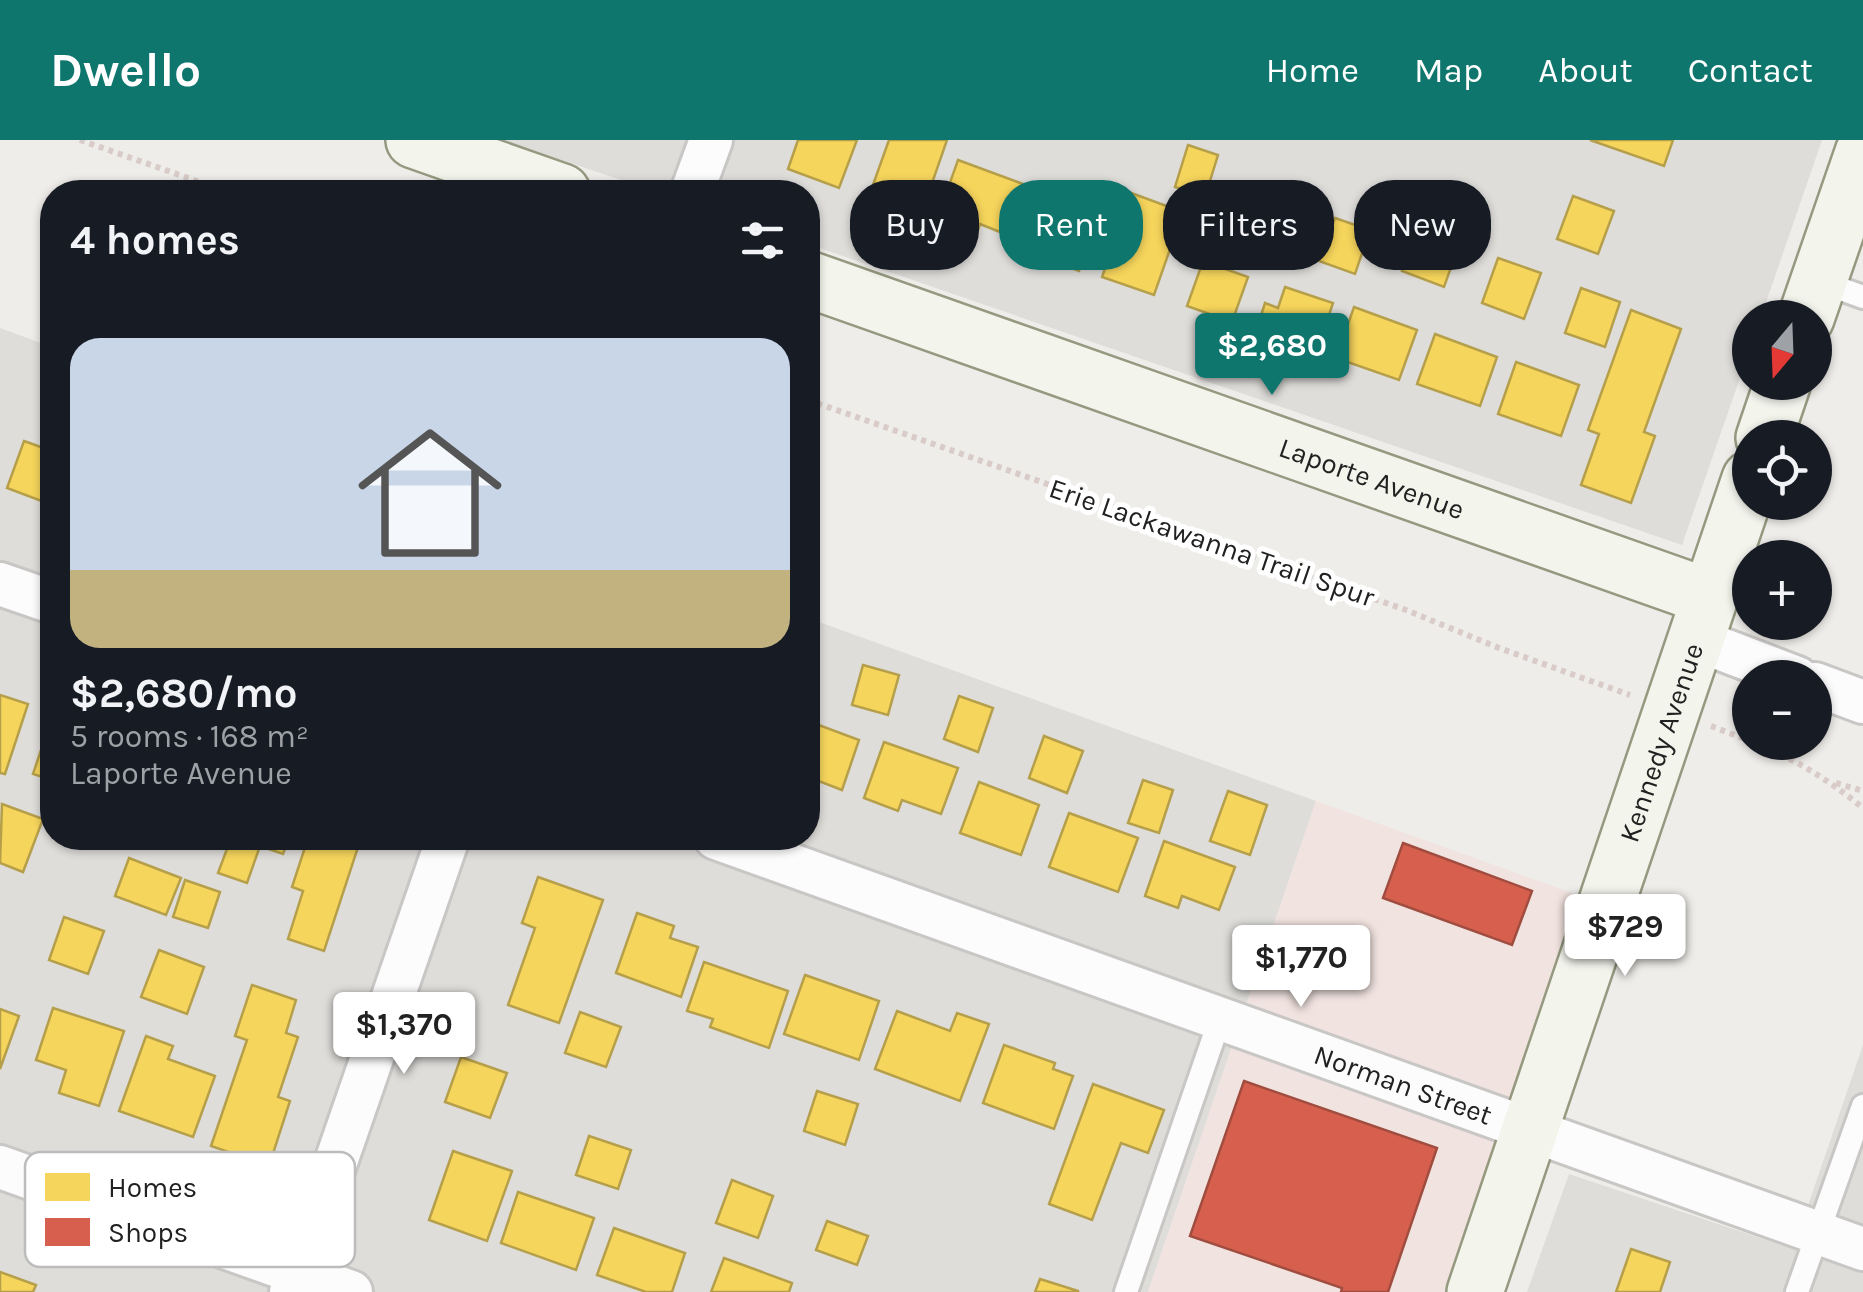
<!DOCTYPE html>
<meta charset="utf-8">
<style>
body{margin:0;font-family:Karla,sans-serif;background:#242831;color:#f1f3f6;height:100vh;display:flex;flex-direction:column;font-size:38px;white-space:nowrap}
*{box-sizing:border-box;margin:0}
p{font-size:32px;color:#9ea1a6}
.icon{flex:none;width:55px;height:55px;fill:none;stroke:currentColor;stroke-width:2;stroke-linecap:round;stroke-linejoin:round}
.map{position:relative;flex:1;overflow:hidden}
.side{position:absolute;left:40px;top:40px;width:780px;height:670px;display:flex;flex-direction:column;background:#171b24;border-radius:40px;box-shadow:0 2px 8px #0004}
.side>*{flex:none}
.hud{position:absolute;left:850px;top:40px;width:862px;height:90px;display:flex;gap:20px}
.needle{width:65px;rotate:199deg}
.controls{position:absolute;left:1732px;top:160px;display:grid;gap:20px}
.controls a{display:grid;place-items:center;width:100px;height:100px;border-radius:50%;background:#171b24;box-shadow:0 2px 8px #0004;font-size:50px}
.price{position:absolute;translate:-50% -85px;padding:0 22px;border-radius:10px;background:#fff;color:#222;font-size:32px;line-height:65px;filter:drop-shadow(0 2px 5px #0008)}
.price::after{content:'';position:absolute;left:50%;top:60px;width:30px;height:22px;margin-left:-15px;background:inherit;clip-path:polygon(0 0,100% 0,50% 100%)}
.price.selected{background:#0f766e;color:#fff}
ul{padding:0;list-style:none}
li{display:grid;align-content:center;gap:20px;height:530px;padding:0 30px}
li+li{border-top:2px solid #363941}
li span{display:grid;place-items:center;height:310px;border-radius:30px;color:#555}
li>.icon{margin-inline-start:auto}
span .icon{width:180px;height:180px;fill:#fffc;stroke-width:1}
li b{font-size:42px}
h2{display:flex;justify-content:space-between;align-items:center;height:120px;padding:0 30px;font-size:42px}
.tag{padding:0 35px;border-radius:40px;background:#171b24;box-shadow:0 2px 8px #0004;font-size:35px;line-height:90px}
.tag.selected{background:#0f766e;color:#fff}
header{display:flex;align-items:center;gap:60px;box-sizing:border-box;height:140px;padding:0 50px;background:#0f766e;color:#fff}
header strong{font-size:48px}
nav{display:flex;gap:55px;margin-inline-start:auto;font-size:35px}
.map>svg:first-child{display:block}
.residential{fill:#deddda}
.commercial{fill:#f1e3df}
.homes{fill:#f6d55c;stroke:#b69f4a;stroke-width:2.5}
.shops{fill:#d6604d;stroke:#a04d40;stroke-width:2.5}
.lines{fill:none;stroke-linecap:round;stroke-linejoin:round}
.lane-casing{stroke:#c8c7c5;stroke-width:28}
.street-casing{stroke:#c8c7c5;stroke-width:48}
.secondary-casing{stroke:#969980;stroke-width:60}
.path{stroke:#d8cbc8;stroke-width:6;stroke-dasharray:5 5;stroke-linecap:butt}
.lane{stroke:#fdfcfc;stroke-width:22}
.street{stroke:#fdfcfc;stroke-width:42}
.secondary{stroke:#f3f4ec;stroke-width:55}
.labels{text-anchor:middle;stroke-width:10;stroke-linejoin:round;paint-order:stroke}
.street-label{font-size:28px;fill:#212121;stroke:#fff}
.key{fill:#fff;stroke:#bcbcbc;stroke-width:2.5}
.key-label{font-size:28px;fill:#212121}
</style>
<header>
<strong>Dwello</strong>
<nav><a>Home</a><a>Map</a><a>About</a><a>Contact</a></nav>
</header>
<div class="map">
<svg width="1863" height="1152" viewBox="0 0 1863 1152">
<rect width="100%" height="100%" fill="#efede9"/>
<!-- residential -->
<g class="residential">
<path d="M503 0H1822L1761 177 1750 178V209L1682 405 808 104V52H656Z"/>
<path d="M0 188 52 207V698H808V478L1316 661 1148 1152H0Z"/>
<path d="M1863 905V1152H1527L1569 1034 1793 1109Z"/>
</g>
<!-- commercial -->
<path class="commercial" d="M1316 661 1600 763 1466 1152H1148Z"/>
<!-- homes -->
<g class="homes">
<path d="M798 0H857L839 48 788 29Z"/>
<path d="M889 0H947L921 75 869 56Z"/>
<path d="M1590 0H1673L1664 26Z"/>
<path d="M1188 5 1218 15 1205 57 1175 47Z"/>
<path d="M958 20 1023 44 1005 94 980 84 977 93 937 79Z"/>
<path d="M1123 50 1183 72 1154 155 1102 137 1119 89 1110 86Z"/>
<path d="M1573 56 1614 71 1598 114 1557 99Z"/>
<path d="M1043 62 1097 82 1079 131 1025 111Z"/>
<path d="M1253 64 1286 76 1272 114 1239 102Z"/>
<path d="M1335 78 1370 90 1355 134 1319 121Z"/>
<path d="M1417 89 1459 105 1444 147 1402 131Z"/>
<path d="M1498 118 1541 133 1524 179 1482 163Z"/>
<path d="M1203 121 1248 137 1232 182 1187 166Z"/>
<path d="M1285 147 1333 163 1319 205 1258 185 1265 163 1278 168Z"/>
<path d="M1581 148 1620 162 1605 207 1565 193Z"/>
<path d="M1354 167 1417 190 1399 240 1336 218Z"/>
<path d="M1631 170 1681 189 1644 292 1655 296 1631 363 1581 345 1599 294 1588 290Z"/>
<path d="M1435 194 1497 217 1480 266 1417 244Z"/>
<path d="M1516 222 1579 245 1561 296 1498 274Z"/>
<path d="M24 301 52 311V365L7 348Z"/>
<path d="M863 525 899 535 888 575 852 565Z"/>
<path d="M0 555 28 564 5 634 0 633Z"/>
<path d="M959 556 993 568 978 612 944 599Z"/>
<path d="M52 577V640L33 634Z"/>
<path d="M808 581 859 600 842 650 808 637Z"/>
<path d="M1044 596 1083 611 1067 653 1029 638Z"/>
<path d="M884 602 958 628 941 674 902 660 898 671 864 658Z"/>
<path d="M1143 640 1173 650 1159 693 1128 683Z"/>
<path d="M979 642 1039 665 1021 715 960 693Z"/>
<path d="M1228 651 1267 665 1250 715 1210 701Z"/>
<path d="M2 664 43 679 23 732 0 723Z"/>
<path d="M1069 673 1138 698 1118 752 1049 727Z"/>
<path d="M231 698H289L283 714 260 706 247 743 218 733Z"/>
<path d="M308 698H361L324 811 288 799 303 751 292 747Z"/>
<path d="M1164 701 1235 727 1219 770 1182 756 1178 768 1145 756Z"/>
<path d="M129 718 181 738 166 775 115 756Z"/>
<path d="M538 737 603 760 559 883 508 865 535 788 522 783Z"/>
<path d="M185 740 220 752 208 788 173 777Z"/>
<path d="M637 773 674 786 670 798 698 807 681 857 616 833Z"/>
<path d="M64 777 104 791 88 834 49 820Z"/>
<path d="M159 810 204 827 187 874 141 857Z"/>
<path d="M704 822 788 851 769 908 710 887 713 879 687 871Z"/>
<path d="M805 835 879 861 859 920 784 894Z"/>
<path d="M252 845 296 860 286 893 298 897 278 957 290 961 269 1026 211 1006 247 900 235 896Z"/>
<path d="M53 868 124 891 99 966 59 953 66 930 36 920Z"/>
<path d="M0 869 19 876 0 929Z"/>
<path d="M897 871 950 891 957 873 989 884 960 961 875 929Z"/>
<path d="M580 872 621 887 606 927 565 913Z"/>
<path d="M146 896 173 906 168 919 215 936 193 997 119 971Z"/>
<path d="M1004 905 1055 923 1053 929 1073 936 1054 989 983 963Z"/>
<path d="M461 917 507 933 490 978 445 962Z"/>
<path d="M1093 944 1164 970 1148 1013 1121 1003 1092 1080 1049 1064Z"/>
<path d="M817 951 858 964 845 1005 804 991Z"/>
<path d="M589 996 631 1010 618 1049 576 1035Z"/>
<path d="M453 1011 512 1031 487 1101 429 1080Z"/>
<path d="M732 1040 773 1056 758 1098 716 1083Z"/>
<path d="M518 1052 594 1078 576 1130 501 1103Z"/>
<path d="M827 1081 868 1096 857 1125 816 1110Z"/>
<path d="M614 1088 685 1113 672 1152H646L597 1135Z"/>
<path d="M1631 1109 1670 1122 1660 1152H1616Z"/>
<path d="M724 1118 792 1143 789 1152H711Z"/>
<path d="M0 1132 36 1145 33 1152H0Z"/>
<path d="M1040 1139 1078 1151V1152H1035Z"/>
</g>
<!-- shops -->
<g class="shops">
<path d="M1403 703 1532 751 1512 805 1383 758Z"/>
<path d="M1244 941 1437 1008 1388 1152H1341L1342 1148 1190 1096Z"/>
</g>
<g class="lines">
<!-- lane casing -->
<g class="lane-casing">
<g id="lane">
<path d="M1819 141 1863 157"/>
<path d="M1126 1152 1220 879"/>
<path d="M1797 1152 1863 966"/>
</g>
</g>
<!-- street casing -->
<g class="street-casing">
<g id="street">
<path d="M692 52 711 0"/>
<path d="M0 444 52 462"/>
<path d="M1695 499 1797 538"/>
<path d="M1815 544 1863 562"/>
<path id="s1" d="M716 698 1863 1109"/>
<path d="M0 1027 351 1152"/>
<path d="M291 1152 448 698"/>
</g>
</g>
<!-- secondary casing -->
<g class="secondary-casing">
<g id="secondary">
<path d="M414 0 562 52"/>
<path id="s2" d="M808 139 1709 457"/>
<path d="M1806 178 1863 13"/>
<path d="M1764 298 1783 242"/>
<path id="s3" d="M1475 1152 1750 339"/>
</g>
</g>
<!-- path -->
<g class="path">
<path d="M80 0 228 52"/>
<path d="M808 260 1406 470 1499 508 1630 555"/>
<path d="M1711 586 1750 601"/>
<path d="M1753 602C1795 619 1829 640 1863 668"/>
<path d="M1836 643 1863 651"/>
</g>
<!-- lane -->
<use href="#lane" class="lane"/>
<!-- street -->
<use href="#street" class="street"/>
<!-- secondary -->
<use href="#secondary" class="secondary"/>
</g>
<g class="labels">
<!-- street labels -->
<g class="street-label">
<text dy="10" stroke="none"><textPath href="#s2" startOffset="598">Laporte Avenue</textPath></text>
<text transform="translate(1212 402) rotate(19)" y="10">Erie Lackawanna Trail Spur</text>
<text dy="10" stroke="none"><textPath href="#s3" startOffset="580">Kennedy Avenue</textPath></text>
<text dy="10" stroke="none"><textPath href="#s1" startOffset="730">Norman Street</textPath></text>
</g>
</g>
<!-- legend -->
<rect x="25" y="1012" width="330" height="115" rx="15" class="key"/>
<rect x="45" y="1033" width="45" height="28" fill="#f6d55c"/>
<rect x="45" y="1078" width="45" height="28" fill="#d6604d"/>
<g class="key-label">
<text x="108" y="1057">Homes</text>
<text x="108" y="1102">Shops</text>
</g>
</svg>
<div class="controls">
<a><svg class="needle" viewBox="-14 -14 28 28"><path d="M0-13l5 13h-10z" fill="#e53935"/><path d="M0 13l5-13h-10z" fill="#9ea1a6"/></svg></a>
<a><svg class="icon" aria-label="locate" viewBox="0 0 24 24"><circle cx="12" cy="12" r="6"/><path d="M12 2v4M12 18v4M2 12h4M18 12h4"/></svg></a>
<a>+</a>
<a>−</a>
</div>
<b class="price selected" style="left:1272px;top:258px">$2,680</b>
<b class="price" style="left:1625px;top:839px">$729</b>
<b class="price" style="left:1301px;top:870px">$1,770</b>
<b class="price" style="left:404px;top:937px">$1,370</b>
<div class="hud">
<a class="tag">Buy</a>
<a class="tag selected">Rent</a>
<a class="tag">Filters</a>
<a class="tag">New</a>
</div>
<section class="side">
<h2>4 homes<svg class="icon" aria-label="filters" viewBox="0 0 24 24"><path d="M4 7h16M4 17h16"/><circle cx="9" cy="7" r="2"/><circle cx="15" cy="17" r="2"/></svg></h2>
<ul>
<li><span style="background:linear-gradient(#c9d6e8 75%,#c2b280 0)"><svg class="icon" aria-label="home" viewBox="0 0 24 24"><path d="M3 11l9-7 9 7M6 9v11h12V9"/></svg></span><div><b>$2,680/mo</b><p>5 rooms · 168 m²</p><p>Laporte Avenue</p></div></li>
</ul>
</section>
</div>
